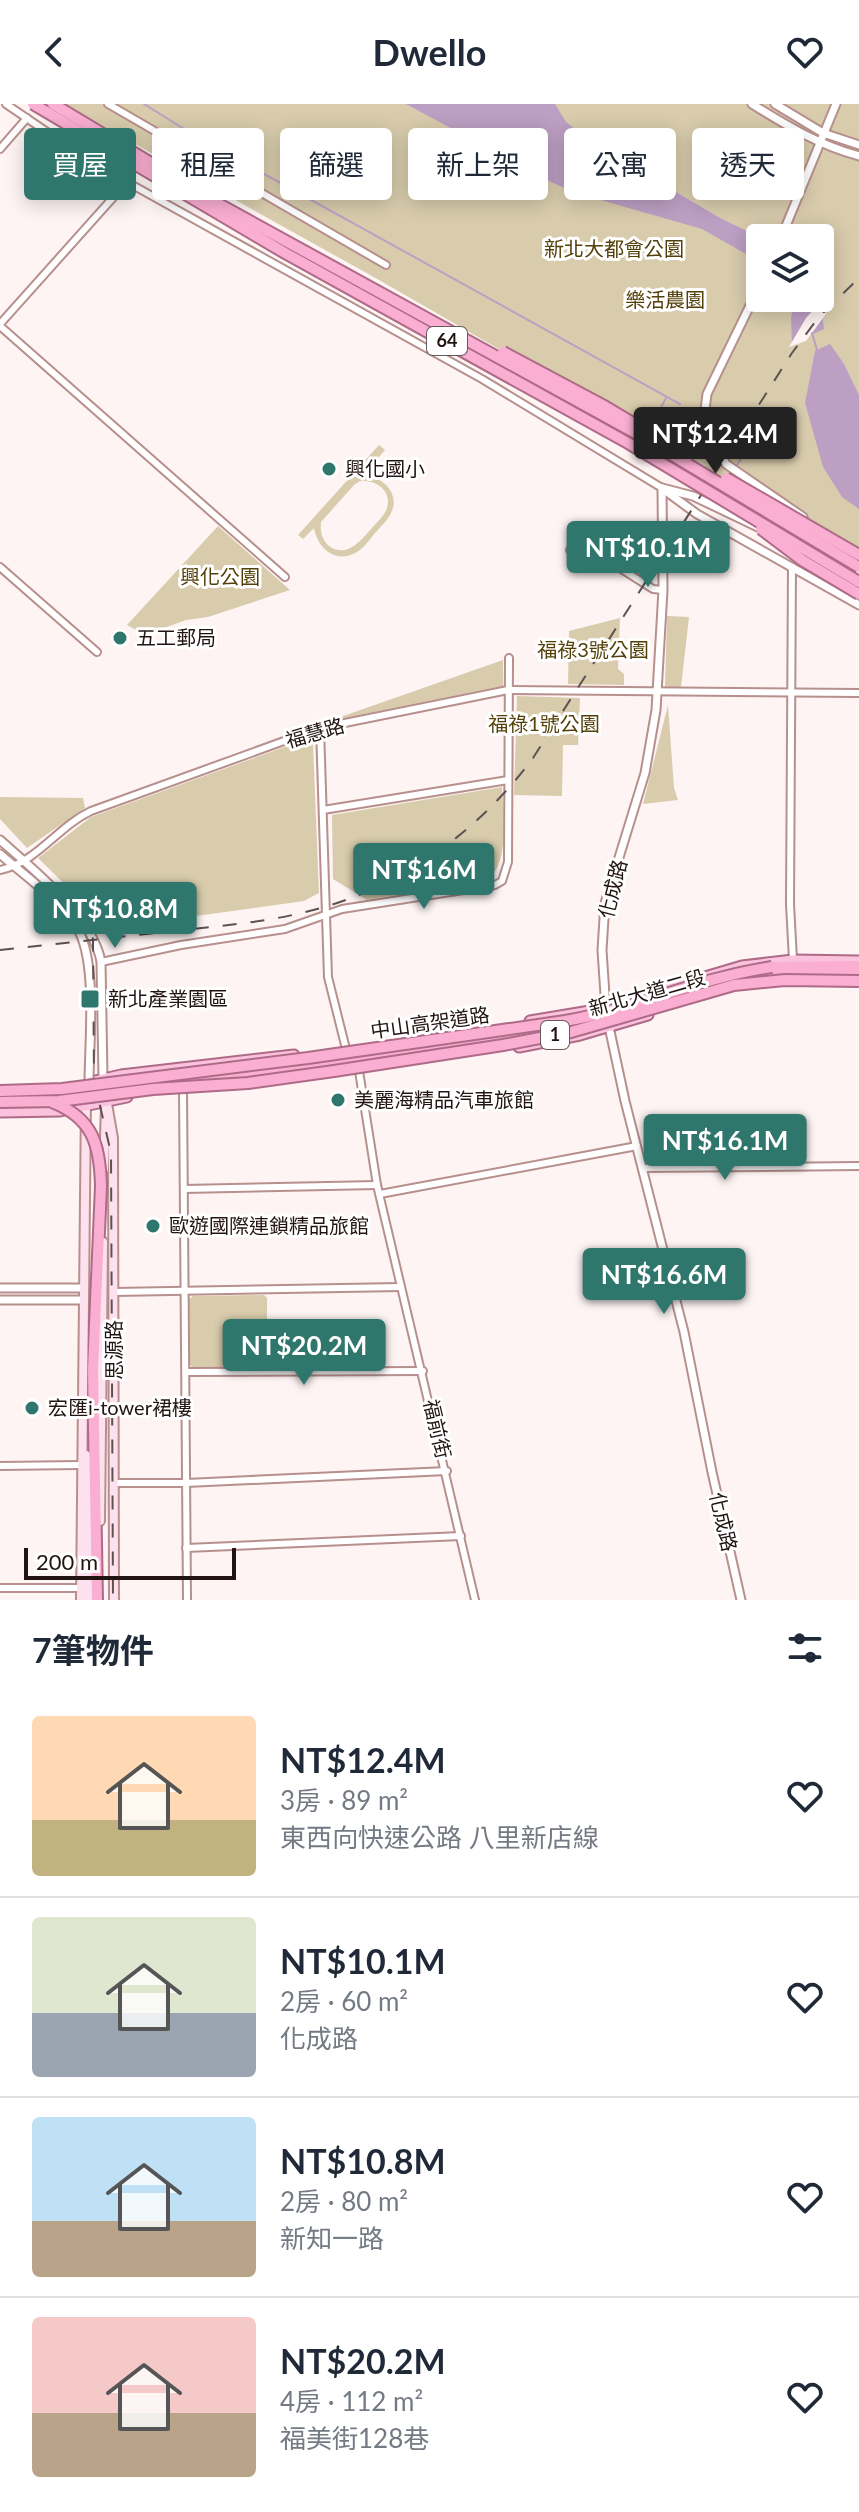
<!DOCTYPE html>
<html lang="zh-TW">
<meta charset="utf-8">
<style>
body{margin:0;font-family:Lato,"Noto Sans TC",sans-serif;background:#f6f6f7;color:#1f2937;height:100vh;display:flex;flex-direction:column;font-size:30px;white-space:nowrap}
*{box-sizing:border-box;margin:0}
p{font-size:26px;color:#747a83}
.icon{flex:none;width:44px;height:44px;fill:none;stroke:currentColor;stroke-width:2;stroke-linecap:round;stroke-linejoin:round}
.map{position:relative;height:1496px;overflow:hidden}
.drawer{display:flex;flex-direction:column;background:#fff;flex:1}
.drawer>*{flex:none}
.banner{position:absolute;left:24px;top:24px;width:812px;height:72px;display:flex;gap:16px}
.controls{position:absolute;left:746px;top:120px;display:grid;gap:16px}
.controls a{display:grid;place-items:center;width:88px;height:88px;border-radius:8px;background:#fff;box-shadow:0 4px 20px #0003;font-size:40px}
.scale{position:absolute;left:24px;bottom:20px;width:212px;box-sizing:border-box;padding-left:8px;border:4px solid #221413;border-top:0;font-size:22px;line-height:28px;white-space:nowrap;color:#221413;-webkit-text-stroke:6px #fff;paint-order:stroke}
.price{position:absolute;translate:-50% -68px;padding:0 18px;border-radius:8px;background:#2f766d;color:#fff;font-size:26px;line-height:52px;filter:drop-shadow(0 2px 4px #0008)}
.price::after{content:'';position:absolute;left:50%;top:48px;width:24px;height:18px;margin-left:-12px;background:inherit;clip-path:polygon(0 0,100% 0,50% 100%)}
.price.active{background:#222;color:#fff}
ul{padding:0;list-style:none}
li{display:flex;align-items:center;gap:24px;height:200px;padding:0 32px}
li+li{border-top:2px solid #e0e1e3}
li span{display:grid;place-items:center;flex:none;width:224px;height:160px;border-radius:8px;color:#555}
li>.icon{margin-inline-start:auto}
span .icon{width:96px;height:96px;fill:#fffc;stroke-width:1}
li b{font-size:34px}
h2{display:flex;justify-content:space-between;align-items:center;height:96px;padding:0 32px;font-size:34px}
.pill{padding:0 28px;border-radius:8px;background:#fff;box-shadow:0 4px 20px #0003;font-size:28px;line-height:72px}
.pill.active{background:#2f766d;color:#fff}
header{display:flex;justify-content:space-between;align-items:center;height:104px;padding:0 32px;background:#fff;font-size:36px;font-weight:700}
.map>svg:first-child{display:block}
.green{fill:#d9ccad;fill-rule:evenodd}
.water{fill:#bc9fc3}
.pier{fill:#fdf4f3}
.lines{fill:none;stroke-linecap:round;stroke-linejoin:round}
.stream{stroke:#bc9fc3;stroke-width:2}
.minor-casing{stroke:#b7908d;stroke-width:10}
.tertiary-casing{stroke:#b7908d;stroke-width:11}
.secondary-casing{stroke:#b7908d;stroke-width:12}
.primary-casing{stroke:#ae6b87;stroke-width:13}
.trunk-casing{stroke:#ae6b87;stroke-width:14}
.minor{stroke:#fff;stroke-width:6}
.tertiary{stroke:#fff;stroke-width:7}
.secondary{stroke:#fde1ee;stroke-width:8}
.primary{stroke:#fbc2dd;stroke-width:9}
.trunk{stroke:#faaed2;stroke-width:10}
.rail{stroke:#5e5251;stroke-width:2;stroke-dasharray:14 14;stroke-linecap:butt}
.trunk-bridge-casing{stroke:#ae6b87;stroke-width:14;stroke-linecap:butt}
.trunk-bridge{stroke:#faaed2;stroke-width:10}
.poi-dot{fill:#2f766d;stroke:#fff;stroke-width:3}
.labels{text-anchor:middle;stroke-width:6;stroke-linejoin:round;paint-order:stroke}
.shield{fill:#fff;stroke:#645a5a;stroke-width:2}
.shield-label{font-size:18px;font-weight:bold;fill:#221413}
.park-label{font-size:20px;fill:#544009;stroke:#fff}
.poi-label{font-size:20px;fill:#221413;stroke:#fff;text-anchor:start}
.street-label{font-size:20px;fill:#221413;stroke:#fff}
</style>
<header><svg class="icon" aria-label="back" viewBox="0 0 24 24"><path d="M15 5l-7 7 7 7"/></svg>Dwello<svg class="icon" aria-label="heart" viewBox="0 0 24 24"><path d="M12 20l-8-8c-3-5 5-10 8-4 3-6 11-1 8 4z"/></svg></header>
<div class="map">
<svg width="859" height="1496" viewBox="0 0 859 1496">
<rect width="100%" height="100%" fill="#fdf4f3"/>
<!-- green -->
<g class="green">
<path d="M63 0H859V453L379 176ZM760 134H820V194H760Z"/>
<path d="M379 341 385 346 364 370C381 373 401 388 391 409 388 416 381 422 376 428 369 436 363 446 353 450 333 459 317 442 314 424L303 435 298 431ZM360 377C376 376 392 386 387 404 385 411 377 418 372 424 361 436 347 455 329 442 322 436 320 428 321 418L354 381Z"/>
<path d="M218 422 290 486 208 513 186 516 145 531 127 521Z"/>
<path d="M667 512 689 513 681 583H665Z"/>
<path d="M620 514 618 565 624 570V581L568 580 569 527Z"/>
<path d="M503 556V582L329 617Z"/>
<path d="M517 592 580 594 578 641H563L562 692 514 691Z"/>
<path d="M668 601 674 684 678 696 643 700Z"/>
<path d="M301 637 313 640 319 789 304 797 167 816 103 807 90 805 38 754 91 713Z"/>
<path d="M502 683C503 705 510 759 489 773 485 775 481 776 476 777L367 796 333 775 332 711Z"/>
<path d="M0 693 83 694 85 704 27 744 0 715Z"/>
<path d="M264 1191 267 1194V1260L264 1264 192 1263 188 1259 189 1195 193 1192Z"/>
</g>
<!-- water -->
<g class="water">
<path d="M406 0H555L566 18 593 39 720 114 761 134 760 158 702 125 576 89 551 78Z"/>
<path d="M794 194H820L824 225 792 239 791 215Z"/>
<path d="M830 240 844 260 859 291V405L842 393 823 363 805 299 815 247Z"/>
</g>
<!-- pier -->
<path class="pier" d="M824 194 826 210 806 237 789 243 806 214Z"/>
<g class="lines">
<!-- stream -->
<g class="stream">
<path d="M144 0 192 30 680 300"/>
<path d="M812 229 817 246"/>
<path d="M652 320 666 294"/>
<path d="M725 326 750 340 737 361"/>
</g>
<!-- minor casing -->
<g class="minor-casing">
<g id="minor">
<path d="M6 0 75 47 127 78 482 275 662 384"/>
<path d="M108 0 386 161"/>
<path d="M0 45 27 14"/>
<path d="M0 220 127 78"/>
<path d="M0 222 285 473"/>
<path d="M570 446 593 447 653 485 663 486"/>
<path d="M0 463 97 548"/>
<path d="M792 463 790 800 793 856"/>
<path d="M320 624 328 873 346 945"/>
<path d="M323 706 508 676"/>
<path d="M0 766C38 758 57 723 91 707L320 624 508 586 859 589"/>
<path d="M101 858 181 841 285 825 342 805 495 781 502 777 508 758 509 554"/>
<path d="M359 967 377 1081 475 1496"/>
<path d="M183 987 187 1496"/>
<path d="M642 1064 859 1062"/>
<path d="M184 1085 377 1081"/>
<path d="M380 1090 637 1042"/>
<path d="M114 1188 401 1183"/>
<path d="M186 1268 423 1267"/>
<path d="M0 1362 81 1361"/>
<path d="M115 1379H186L447 1367"/>
<path d="M186 1444 461 1432"/>
<path d="M0 1484H81"/>
</g>
</g>
<!-- tertiary casing -->
<g class="tertiary-casing">
<g id="tertiary">
<path d="M752 0C787 22 819 41 859 52"/>
<path d="M775 0 823 29 859 41"/>
<path d="M781 134 836 0"/>
<path d="M760 181 707 290 703 321 726 360 803 413 805 423 799 434 789 437"/>
<path d="M662 384 693 392 760 424"/>
<path d="M667 388 697 410 859 501"/>
<path d="M0 736C33 765 94 814 101 858L103 974"/>
<path d="M0 750C25 772 57 794 76 822 98 855 89 938 89 979"/>
<path d="M606 906 602 846 605 799 645 669 656 606 663 486 662 384"/>
<path d="M608 918 625 997 684 1228 712 1368 741 1496"/>
<path d="M0 1184H82"/>
<path d="M0 1196H82"/>
</g>
</g>
<!-- secondary casing -->
<g class="secondary-casing">
<g id="secondary">
<path d="M106 994 113 1034 114 1496"/>
<path d="M104 1065 106 1002"/>
<path d="M86 1351 89 1496"/>
<path d="M100 1417 103 1138"/>
<path d="M81 1496 86 995"/>
</g>
</g>
<!-- primary casing -->
<g class="primary-casing">
<g id="primary">
<path d="M530 917 590 907 742 862 793 856 859 857"/>
<path d="M519 943 580 931 648 911"/>
<path d="M91 978 121 971 294 951"/>
<path d="M0 992H41L86 988 92 991"/>
<path d="M0 1008 60 1007 127 993"/>
</g>
</g>
<!-- trunk casing -->
<g class="trunk-casing">
<g id="trunk">
<path d="M772 863 859 862"/>
<path d="M734 877 764 871 859 870"/>
<path d="M144 979 221 973 365 956 564 921"/>
<path d="M86 988 104 982"/>
<path d="M97 1496 93 1266 101 1082"/>
</g>
</g>
<!-- minor -->
<use href="#minor" class="minor"/>
<!-- tertiary -->
<use href="#tertiary" class="tertiary"/>
<!-- secondary -->
<use href="#secondary" class="secondary"/>
<!-- primary -->
<use href="#primary" class="primary"/>
<!-- trunk -->
<use href="#trunk" class="trunk"/>
<!-- rail -->
<g class="rail">
<path d="M85 807 92 822 93 838 94 976 111 1049 113 1496"/>
<path d="M0 846C58 840 117 833 175 827 217 822 260 819 301 809 395 788 476 731 533 654L792 249 818 214 859 174"/>
</g>
<!-- trunk-bridge casing -->
<g class="trunk-bridge-casing">
<g id="trunk-bridge">
<path d="M33 0 285 149 628 339 859 478"/>
<path d="M53 0 224 103 634 328 859 463"/>
<path d="M503 248 606 303 688 352"/>
<path d="M726 374 859 451"/>
<path d="M761 425 802 456 859 490"/>
<path d="M0 987 62 985 308 954 565 917C635 905 701 873 772 863"/>
<path d="M0 998 59 997 153 985 248 979 334 967 503 941 571 928 734 881 785 876 859 877"/>
<path d="M52 998C93 1014 100 1041 101 1082"/>
</g>
</g>
<!-- trunk-bridge -->
<use href="#trunk-bridge" class="trunk-bridge"/>
</g>
<!-- markers -->
<g class="poi-dot">
<circle cx="329" cy="365" r="8"/>
<circle cx="120" cy="534" r="8"/>
<rect x="80" y="885" width="20" height="20" rx="4"/>
<circle cx="338" cy="996" r="8"/>
<circle cx="153" cy="1122" r="8"/>
<circle cx="32" cy="1304" r="8"/>
</g>
<g class="labels">
<!-- shield labels -->
<g class="shield">
<rect x="427" y="223" width="40" height="28" rx="6"/>
<rect x="541" y="917" width="28" height="28" rx="6"/>
</g>
<g class="shield-label">
<text x="447" y="243">64</text>
<text x="555" y="937">1</text>
</g>
<!-- park labels -->
<g class="park-label">
<text x="614" y="152">新北大都會公園</text>
<text x="665" y="203">樂活農園</text>
<text x="220" y="480">興化公園</text>
<text x="593" y="553">福祿3號公園</text>
<text x="544" y="627">福祿1號公園</text>
</g>
<!-- poi labels -->
<g class="poi-label">
<text x="345" y="372">興化國小</text>
<text x="136" y="541">五工郵局</text>
<text x="108" y="902">新北產業園區</text>
<text x="354" y="1003">美麗海精品汽車旅館</text>
<text x="169" y="1129">歐遊國際連鎖精品旅館</text>
<text x="48" y="1311">宏匯i-tower裙樓</text>
</g>
<!-- street labels -->
<g class="street-label">
<text transform="translate(315 629) rotate(-16)" y="7">福慧路</text>
<text transform="translate(613 785) rotate(-76)" y="7">化成路</text>
<text transform="translate(647 889) rotate(-16)" y="7">新北大道二段</text>
<text transform="translate(430 919) rotate(-8)" y="7">中山高架道路</text>
<text transform="translate(114 1246) rotate(-90)" y="7">思源路</text>
<text transform="translate(437 1325) rotate(77)" y="7">福前街</text>
<text transform="translate(723 1418) rotate(77)" y="7">化成路</text>
</g>
</g>
</svg>
<div class="controls">
<a><svg class="icon" aria-label="layers" viewBox="0 0 24 24"><path d="M12 4l9 5-9 5-9-5zM3 14l9 5 9-5"/></svg></a>
</div>
<div class="scale">200 m</div>
<b class="price active" style="left:715px;top:371px">NT$12.4M</b>
<b class="price" style="left:648px;top:485px">NT$10.1M</b>
<b class="price" style="left:424px;top:807px">NT$16M</b>
<b class="price" style="left:115px;top:846px">NT$10.8M</b>
<b class="price" style="left:725px;top:1078px">NT$16.1M</b>
<b class="price" style="left:664px;top:1212px">NT$16.6M</b>
<b class="price" style="left:304px;top:1283px">NT$20.2M</b>
<div class="banner">
<a class="pill active">買屋</a>
<a class="pill">租屋</a>
<a class="pill">篩選</a>
<a class="pill">新上架</a>
<a class="pill">公寓</a>
<a class="pill">透天</a>
</div>
</div>
<section class="drawer">
<h2>7筆物件<svg class="icon" aria-label="filters" viewBox="0 0 24 24"><path d="M4 7h16M4 17h16"/><circle cx="9" cy="7" r="2"/><circle cx="15" cy="17" r="2"/></svg></h2>
<ul>
<li><span style="background:linear-gradient(#ffd9b3 65%,#c2b280 0)"><svg class="icon" aria-label="home" viewBox="0 0 24 24"><path d="M3 11l9-7 9 7M6 9v11h12V9"/></svg></span><div><b>NT$12.4M</b><p>3房 · 89 m²</p><p>東西向快速公路 八里新店線</p></div><svg class="icon" aria-label="heart" viewBox="0 0 24 24"><path d="M12 20l-8-8c-3-5 5-10 8-4 3-6 11-1 8 4z"/></svg></li>
<li><span style="background:linear-gradient(#dfe7d0 60%,#9aa5b1 0)"><svg class="icon" aria-label="home" viewBox="0 0 24 24"><path d="M3 11l9-7 9 7M6 9v11h12V9"/></svg></span><div><b>NT$10.1M</b><p>2房 · 60 m²</p><p>化成路</p></div><svg class="icon" aria-label="heart" viewBox="0 0 24 24"><path d="M12 20l-8-8c-3-5 5-10 8-4 3-6 11-1 8 4z"/></svg></li>
<li><span style="background:linear-gradient(#bfe0f5 65%,#b9a48a 0)"><svg class="icon" aria-label="home" viewBox="0 0 24 24"><path d="M3 11l9-7 9 7M6 9v11h12V9"/></svg></span><div><b>NT$10.8M</b><p>2房 · 80 m²</p><p>新知一路</p></div><svg class="icon" aria-label="heart" viewBox="0 0 24 24"><path d="M12 20l-8-8c-3-5 5-10 8-4 3-6 11-1 8 4z"/></svg></li>
<li><span style="background:linear-gradient(#f6c9c9 60%,#b9a48a 0)"><svg class="icon" aria-label="home" viewBox="0 0 24 24"><path d="M3 11l9-7 9 7M6 9v11h12V9"/></svg></span><div><b>NT$20.2M</b><p>4房 · 112 m²</p><p>福美街128巷</p></div><svg class="icon" aria-label="heart" viewBox="0 0 24 24"><path d="M12 20l-8-8c-3-5 5-10 8-4 3-6 11-1 8 4z"/></svg></li>
</ul>
</section>
